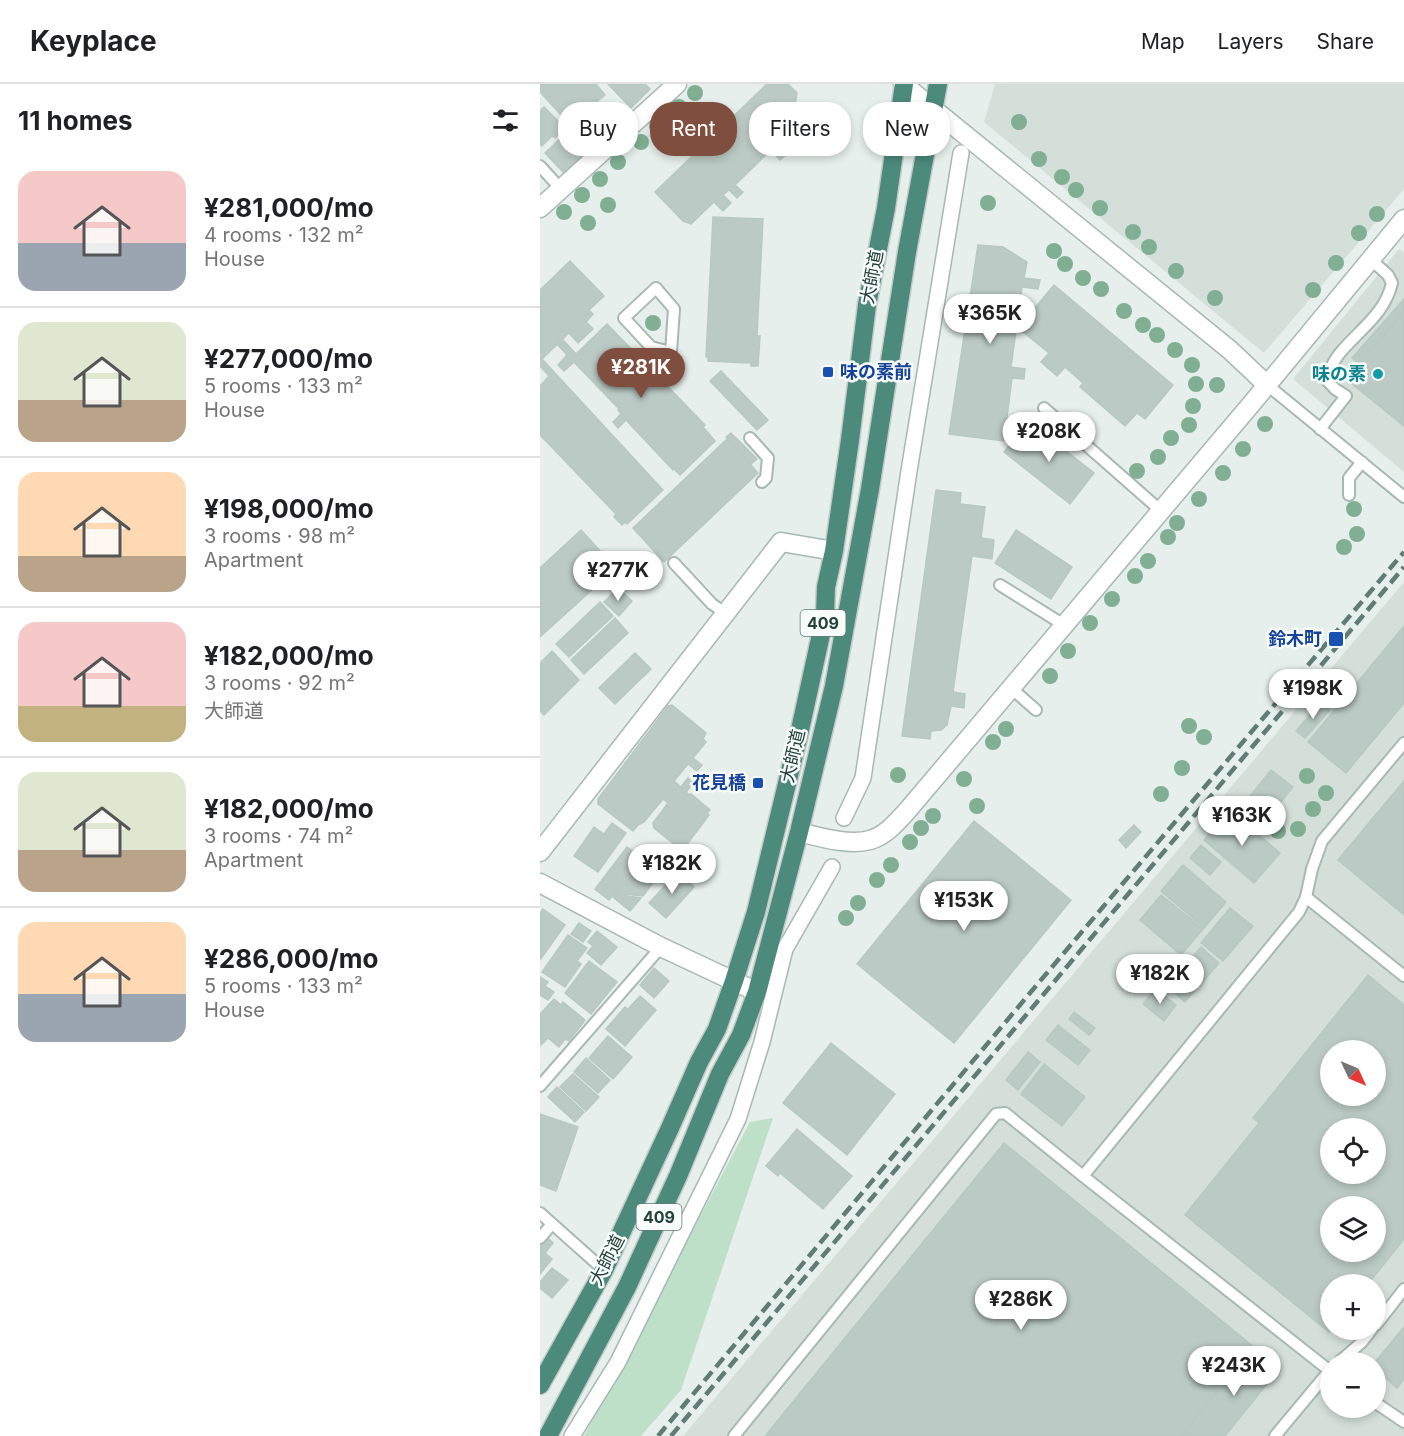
<!DOCTYPE html>
<meta charset="utf-8">
<style>
body{margin:0;font-family:Inter,"Noto Sans JP",sans-serif;background:#f6f6f6;color:#202124;height:100vh;display:flex;flex-direction:column;font-size:22px;white-space:nowrap}
*{box-sizing:border-box;margin:0}
p{font-size:20px;color:#757577}
.icon{flex:none;width:33px;height:33px;fill:none;stroke:currentColor;stroke-width:2;stroke-linecap:round;stroke-linejoin:round}
.map{position:relative;flex:1;overflow:hidden}
.drawer{display:flex;flex-direction:column;background:#fff;width:540px}
.drawer>*{flex:none}
.top-card{position:absolute;left:18px;top:18px;width:570px;height:54px;display:flex;gap:12px}
.needle{width:39px;rotate:134deg}
.fabs{position:absolute;left:780px;top:956px;display:grid;gap:12px}
.fabs a{display:grid;place-items:center;width:66px;height:66px;border-radius:50%;background:#fff;box-shadow:0 3px 9px #0003;font-size:30px}
.price{position:absolute;translate:-50% -51px;padding:0 14px;border-radius:21px;background:#fff;color:#222;font-size:20px;line-height:39px;filter:drop-shadow(0 2px 3px #0008)}
.price::after{content:'';position:absolute;left:50%;top:36px;width:18px;height:14px;margin-left:-9px;background:inherit;clip-path:polygon(0 0,100% 0,50% 100%)}
.price.on{background:#7f4e3f;color:#fff}
ul{padding:0;list-style:none}
li{display:flex;align-items:center;gap:18px;height:150px;padding:0 18px}
li+li{border-top:2px solid #e0e0e0}
li span{display:grid;place-items:center;flex:none;width:168px;height:120px;border-radius:18px;color:#555}
li>.icon{margin-inline-start:auto}
span .icon{width:72px;height:72px;fill:#fffc;stroke-width:1}
li b{font-size:26px}
h2{display:flex;justify-content:space-between;align-items:center;height:72px;padding:0 18px;font-size:26px}
.chip{padding:0 21px;border-radius:24px;background:#fff;box-shadow:0 3px 9px #0003;font-size:21px;line-height:54px}
.chip.on{background:#7f4e3f;color:#fff}
header{display:flex;align-items:center;gap:36px;box-sizing:border-box;height:84px;padding:0 30px;background:#fff;border-bottom:2px solid #e0e0e0}
header strong{font-size:28px}
nav{display:flex;gap:33px;margin-inline-start:auto;font-size:21px}
main{display:flex;flex:1;min-height:0}
.map>svg:first-child{display:block}
.built{fill:#d4dfda;fill-rule:evenodd}
.green{fill:#bfe0c8}
.building{fill:#bbcac4;stroke:#b8c9c2;stroke-width:1.5;fill-rule:evenodd}
.lines{fill:none;stroke-linecap:round;stroke-linejoin:round}
.service-casing{stroke:#a8b8b2;stroke-width:14}
.pedestrian-casing{stroke:#a8b8b2;stroke-width:18}
.minor-casing{stroke:#a8b8b2;stroke-width:21}
.tertiary-casing{stroke:#a8b8b2;stroke-width:21}
.trunk-casing{stroke:#c2cac8;stroke-width:21}
.service{stroke:#fff;stroke-width:10}
.pedestrian{stroke:#fff;stroke-width:15}
.minor{stroke:#fff;stroke-width:18}
.tertiary{stroke:#fff;stroke-width:18}
.trunk{stroke:#4c8a7c;stroke-width:18}
.rail{stroke:#5f7d75;stroke-width:4.5;stroke-dasharray:12 6;stroke-linecap:butt}
.tree{fill:#80af93}
.transit-dot{fill:#1a4fb4;stroke:#f7fbf9;stroke-width:2}
.culture-dot{fill:#0f9aa8;stroke:#f7fbf9;stroke-width:2}
.labels{text-anchor:middle;stroke-width:5;stroke-linejoin:round;paint-order:stroke}
.shield{fill:#f7fbf9;stroke:#637a73;stroke-width:1.5}
.shield-label{font-size:16px;font-weight:bold;fill:#24423a}
.street-label{font-size:18px;fill:#24423a;stroke:#f7fbf9}
.transit-label{font-size:18px;font-weight:bold;fill:#164399;stroke:#f7fbf9;text-anchor:end}
.culture-label{font-size:18px;font-weight:bold;fill:#0d838f;stroke:#f7fbf9;text-anchor:end}
</style>
<header>
<strong>Keyplace</strong>
<nav><a>Map</a><a>Layers</a><a>Share</a></nav>
</header>
<main>
<section class="drawer">
<h2>11 homes<svg class="icon" aria-label="filters" viewBox="0 0 24 24"><path d="M4 7h16M4 17h16"/><circle cx="9" cy="7" r="2"/><circle cx="15" cy="17" r="2"/></svg></h2>
<ul>
<li><span style="background:linear-gradient(#f6c9c9 60%,#9aa5b1 0)"><svg class="icon" aria-label="home" viewBox="0 0 24 24"><path d="M3 11l9-7 9 7M6 9v11h12V9"/></svg></span><div><b>¥281,000/mo</b><p>4 rooms · 132 m²</p><p>House</p></div></li>
<li><span style="background:linear-gradient(#dfe7d0 65%,#b9a48a 0)"><svg class="icon" aria-label="home" viewBox="0 0 24 24"><path d="M3 11l9-7 9 7M6 9v11h12V9"/></svg></span><div><b>¥277,000/mo</b><p>5 rooms · 133 m²</p><p>House</p></div></li>
<li><span style="background:linear-gradient(#ffd9b3 70%,#b9a48a 0)"><svg class="icon" aria-label="home" viewBox="0 0 24 24"><path d="M3 11l9-7 9 7M6 9v11h12V9"/></svg></span><div><b>¥198,000/mo</b><p>3 rooms · 98 m²</p><p>Apartment</p></div></li>
<li><span style="background:linear-gradient(#f6c9c9 70%,#c2b280 0)"><svg class="icon" aria-label="home" viewBox="0 0 24 24"><path d="M3 11l9-7 9 7M6 9v11h12V9"/></svg></span><div><b>¥182,000/mo</b><p>3 rooms · 92 m²</p><p>大師道</p></div></li>
<li><span style="background:linear-gradient(#dfe7d0 65%,#b9a48a 0)"><svg class="icon" aria-label="home" viewBox="0 0 24 24"><path d="M3 11l9-7 9 7M6 9v11h12V9"/></svg></span><div><b>¥182,000/mo</b><p>3 rooms · 74 m²</p><p>Apartment</p></div></li>
<li><span style="background:linear-gradient(#ffd9b3 60%,#9aa5b1 0)"><svg class="icon" aria-label="home" viewBox="0 0 24 24"><path d="M3 11l9-7 9 7M6 9v11h12V9"/></svg></span><div><b>¥286,000/mo</b><p>5 rooms · 133 m²</p><p>House</p></div></li>
</ul>
</section>
<div class="map">
<svg width="864" height="1352" viewBox="0 0 864 1352">
<rect width="100%" height="100%" fill="#e6efeb"/>
<!-- built -->
<g class="built">
<path d="M455 0H864V105L724 269 444 38Z"/>
<path d="M859 165 864 169V388L753 295Z"/>
<path d="M864 498V1352H143ZM790 966H836V1011H790ZM790 1044H836V1089H790ZM790 1122H836V1167H790ZM790 1200H836V1245H790ZM790 1278H836V1323H790Z"/>
</g>
<!-- green -->
<path class="green" d="M233 1034 141 1306 101 1352H44L210 1038Z"/>
<!-- building -->
<g class="building">
<path d="M0 0H56L65 11 53 21 57 26 48 34 45 30 31 42 0 8Z"/>
<path d="M68 0H105L110 5 91 24Z"/>
<path d="M227 0H248L257 9 251 48 239 60 248 69 240 76 231 66 195 101 203 108 197 114 189 106 183 111 191 119 183 127 174 118 151 140 143 137 115 108Z"/>
<path d="M4 23 25 44 15 54 12 52 2 62 0 60V27Z"/>
<path d="M27 48 46 69 24 89 5 69Z"/>
<path d="M173 133 223 135 217 252H220L218 282H211V279L168 277V273H166Z"/>
<path d="M438 161 463 163 487 178 484 194 500 196 498 205 482 203 471 283 485 285 484 295 472 294 464 357 409 350Z"/>
<path d="M30 177 64 212 49 226 53 230 46 238 53 245 38 259 29 249 0 277V206Z"/>
<path d="M514 201 633 301 605 335 597 329 585 342 540 303 543 299 525 283 517 292 501 278 509 269 478 244Z"/>
<path d="M864 215V228L819 280 812 274Z"/>
<path d="M864 228V342L806 295Z"/>
<path d="M67 240 165 341 163 343 175 357 140 391 134 385 133 386 86 336 78 344 73 338 81 330 78 326 79 325 34 278 24 287 18 281 27 271 17 260 23 256 36 270Z"/>
<path d="M2 275 123 406 87 440 85 438 82 441 74 433 76 430 0 351V302L9 292 0 282Z"/>
<path d="M181 287 228 336 217 346 170 297Z"/>
<path d="M488 337 554 389 530 420 464 368Z"/>
<path d="M191 349 217 375 211 380 186 353Z"/>
<path d="M187 355 218 389 124 478 93 444Z"/>
<path d="M396 406 421 409 420 420 445 423 441 454 454 456 452 475 432 472 413 608 425 610 424 624 411 622 407 641 401 646 391 647 390 655 362 652Z"/>
<path d="M41 446 76 484 0 553V484Z"/>
<path d="M476 446 532 483 511 515 455 479Z"/>
<path d="M78 504 92 517 79 532 64 518Z"/>
<path d="M60 518 73 532 29 573 16 560Z"/>
<path d="M75 534 88 549 44 590 31 576Z"/>
<path d="M864 542V619L806 689 768 658Z"/>
<path d="M12 567 39 596 4 631 0 627V579Z"/>
<path d="M95 569 111 585 75 620 59 604Z"/>
<path d="M781 618 790 626 765 654 756 647Z"/>
<path d="M132 621 166 649 163 655 166 658 153 674 162 681 157 687 148 680 134 697 141 703 148 694 153 699 146 708 149 711 151 710 170 726 167 729 169 731 145 763 140 765 114 744 113 739 128 719 123 715 104 738 98 741 93 747 58 720V715L128 622Z"/>
<path d="M731 686 753 703 728 734 706 717Z"/>
<path d="M864 697V831L798 776Z"/>
<path d="M690 727 740 769 714 799 664 756Z"/>
<path d="M434 737 531 816 414 959 317 880Z"/>
<path d="M72 739 86 749 58 788 34 772 54 743 64 750Z"/>
<path d="M594 741 601 748 586 764 579 756Z"/>
<path d="M661 761 681 778 670 791 650 774Z"/>
<path d="M87 763 118 786 113 794 115 796 103 812 74 809 69 816 55 805Z"/>
<path d="M643 781 686 818 664 844 621 807Z"/>
<path d="M138 788 154 803 126 834 109 819Z"/>
<path d="M75 810 101 814 90 827 73 813Z"/>
<path d="M621 811 663 845 641 871 600 836Z"/>
<path d="M690 824 713 842 683 877 661 859Z"/>
<path d="M3 825 25 841 0 876V829Z"/>
<path d="M39 839 51 847 43 858 31 850Z"/>
<path d="M57 847 77 863 61 881 47 869 53 862 48 858Z"/>
<path d="M28 851 47 864 37 877 41 880 25 903 2 888Z"/>
<path d="M661 863 679 879 645 918 627 902Z"/>
<path d="M49 877 77 898 51 930 25 909Z"/>
<path d="M114 884 129 897 114 914 100 901Z"/>
<path d="M828 891 864 921V1155L828 1200H790L792 1245 789 1248 645 1131 719 1039 713 1034ZM790 966H836V1011H790ZM790 1044H836V1089H790ZM790 1122H836V1167H790Z"/>
<path d="M0 893 8 898 5 902 14 908 8 916 0 911Z"/>
<path d="M615 905 636 921 624 937 603 920Z"/>
<path d="M100 912 116 926 85 962 66 945 85 923 88 925Z"/>
<path d="M14 915 21 921 23 918 45 936 29 957 25 955 19 963 8 954 1 961 0 930Z"/>
<path d="M534 928 555 944 549 951 529 935Z"/>
<path d="M518 941 550 966 538 981 506 956Z"/>
<path d="M68 952 92 973 73 995 49 974Z"/>
<path d="M291 959 355 1010 307 1071 243 1019Z"/>
<path d="M488 968 500 978 478 1006 466 996Z"/>
<path d="M46 974 70 996 58 1009 34 988Z"/>
<path d="M504 980 545 1013 522 1042 481 1010Z"/>
<path d="M33 990 59 1013 46 1027 20 1003Z"/>
<path d="M17 1003 44 1028 35 1038 8 1013Z"/>
<path d="M0 1030 38 1043 16 1107 0 1101Z"/>
<path d="M257 1045 312 1092 283 1125 240 1089 238 1092 226 1082Z"/>
<path d="M464 1059 714 1263 641 1352H225Z"/>
<path d="M8 1154 13 1159 5 1169 12 1175 0 1190V1163Z"/>
<path d="M12 1184 28 1196 12 1214 0 1204V1198Z"/>
<path d="M864 1243V1295L857 1304 836 1286 835 1278Z"/>
<path d="M713 1263 739 1285 685 1352H641Z"/>
</g>
<g class="lines">
<!-- service casing -->
<g class="service-casing">
<g id="service">
<path d="M0 82 21 105"/>
<path d="M116 204 134 225 131 268 111 263 84 234Z"/>
<path d="M726 300 864 413"/>
<path d="M504 324 620 426"/>
<path d="M780 345 806 312 795 305 785 294C790 286 794 276 800 269 819 246 845 230 852 199L848 191 830 175"/>
<path d="M210 354 228 374 226 394 222 398"/>
<path d="M809 411V394L822 378"/>
<path d="M134 479 172 520 185 529"/>
<path d="M460 501 524 541"/>
<path d="M471 604 496 626"/>
<path d="M766 813 864 892"/>
<path d="M0 1002 121 863"/>
<path d="M543 1092 790 1287"/>
<path d="M0 1129 64 1186"/>
<path d="M0 1154 12 1140"/>
<path d="M836 1241 864 1205"/>
<path d="M799 1278 822 1258 832 1245"/>
<path d="M836 1319 864 1338"/>
<path d="M194 1352 456 1030 465 1029 543 1092 759 828 766 813 772 785 782 757 864 659"/>
<path d="M735 1352 790 1286"/>
</g>
</g>
<!-- pedestrian casing -->
<g class="pedestrian-casing">
<g id="pedestrian">
<path d="M304 734 323 694 369 387 421 69"/>
<path d="M32 1352 78 1278 198 1035 222 958 245 865 292 783"/>
</g>
</g>
<!-- minor casing -->
<g class="minor-casing">
<g id="minor">
<path d="M363 0 392 24"/>
<path d="M0 124 137 0"/>
<path d="M0 768 241 458 294 467"/>
<path d="M0 799 121 863 217 908"/>
</g>
</g>
<!-- tertiary casing -->
<g class="tertiary-casing">
<g id="tertiary">
<path d="M392 24 690 266 726 300"/>
<path d="M259 748C280 753 309 762 330 756 345 752 357 738 367 727L713 318 864 135"/>
</g>
</g>
<!-- trunk casing -->
<g class="trunk-casing">
<g id="trunk">
<path d="M0 1301 64 1186 130 1044 159 978 177 945 194 897 216 828 260 646 285 532 286 503 294 467 310 356 327 221 346 124 364 0"/>
<path d="M8 1352 87 1203 138 1092 180 990 201 951 217 908 259 748 294 602 330 405 367 168 398 0"/>
</g>
</g>
<!-- service -->
<use href="#service" class="service"/>
<!-- pedestrian -->
<use href="#pedestrian" class="pedestrian"/>
<!-- minor -->
<use href="#minor" class="minor"/>
<!-- tertiary -->
<use href="#tertiary" class="tertiary"/>
<!-- trunk -->
<use href="#trunk" class="trunk"/>
<!-- rail -->
<g class="rail">
<path d="M118 1352 490 909 864 468"/>
<path d="M131 1352 864 483"/>
</g>
</g>
<!-- trees -->
<g class="tree">
<circle cx="155" cy="9" r="8"/>
<circle cx="139" cy="23" r="8"/>
<circle cx="286" cy="30" r="8"/>
<circle cx="479" cy="38" r="8"/>
<circle cx="117" cy="42" r="8"/>
<circle cx="101" cy="58" r="8"/>
<circle cx="499" cy="75" r="8"/>
<circle cx="78" cy="78" r="8"/>
<circle cx="522" cy="93" r="8"/>
<circle cx="60" cy="95" r="8"/>
<circle cx="536" cy="106" r="8"/>
<circle cx="42" cy="111" r="8"/>
<circle cx="448" cy="119" r="8"/>
<circle cx="68" cy="121" r="8"/>
<circle cx="560" cy="124" r="8"/>
<circle cx="24" cy="128" r="8"/>
<circle cx="837" cy="130" r="8"/>
<circle cx="48" cy="139" r="8"/>
<circle cx="593" cy="148" r="8"/>
<circle cx="819" cy="149" r="8"/>
<circle cx="609" cy="163" r="8"/>
<circle cx="514" cy="167" r="8"/>
<circle cx="796" cy="179" r="8"/>
<circle cx="525" cy="180" r="8"/>
<circle cx="636" cy="187" r="8"/>
<circle cx="543" cy="194" r="8"/>
<circle cx="561" cy="205" r="8"/>
<circle cx="773" cy="206" r="8"/>
<circle cx="675" cy="214" r="8"/>
<circle cx="584" cy="227" r="8"/>
<circle cx="113" cy="239" r="8"/>
<circle cx="603" cy="241" r="8"/>
<circle cx="617" cy="251" r="8"/>
<circle cx="635" cy="266" r="8"/>
<circle cx="652" cy="281" r="8"/>
<circle cx="656" cy="300" r="8"/>
<circle cx="677" cy="301" r="8"/>
<circle cx="653" cy="322" r="8"/>
<circle cx="725" cy="340" r="8"/>
<circle cx="649" cy="341" r="8"/>
<circle cx="631" cy="354" r="8"/>
<circle cx="703" cy="365" r="8"/>
<circle cx="618" cy="373" r="8"/>
<circle cx="597" cy="387" r="8"/>
<circle cx="683" cy="389" r="8"/>
<circle cx="659" cy="415" r="8"/>
<circle cx="814" cy="425" r="8"/>
<circle cx="637" cy="439" r="8"/>
<circle cx="817" cy="450" r="8"/>
<circle cx="628" cy="453" r="8"/>
<circle cx="804" cy="463" r="8"/>
<circle cx="608" cy="477" r="8"/>
<circle cx="595" cy="492" r="8"/>
<circle cx="572" cy="515" r="8"/>
<circle cx="550" cy="539" r="8"/>
<circle cx="528" cy="567" r="8"/>
<circle cx="510" cy="592" r="8"/>
<circle cx="649" cy="642" r="8"/>
<circle cx="466" cy="645" r="8"/>
<circle cx="664" cy="653" r="8"/>
<circle cx="453" cy="658" r="8"/>
<circle cx="642" cy="684" r="8"/>
<circle cx="358" cy="691" r="8"/>
<circle cx="767" cy="692" r="8"/>
<circle cx="424" cy="695" r="8"/>
<circle cx="786" cy="709" r="8"/>
<circle cx="621" cy="710" r="8"/>
<circle cx="437" cy="722" r="8"/>
<circle cx="773" cy="725" r="8"/>
<circle cx="393" cy="732" r="8"/>
<circle cx="381" cy="744" r="8"/>
<circle cx="758" cy="745" r="8"/>
<circle cx="738" cy="747" r="8"/>
<circle cx="370" cy="758" r="8"/>
<circle cx="351" cy="781" r="8"/>
<circle cx="337" cy="796" r="8"/>
<circle cx="318" cy="819" r="8"/>
<circle cx="306" cy="834" r="8"/>
</g>
<!-- markers -->
<g class="transit-dot">
<rect x="282" y="282" width="12" height="12" rx="3"/>
<rect x="788" y="547" width="16" height="16" rx="3"/>
<rect x="212" y="693" width="12" height="12" rx="3"/>
</g>
<circle class="culture-dot" cx="838" cy="290" r="6"/>
<g class="labels">
<!-- shield labels -->
<g class="shield">
<rect x="260.5" y="526" width="45" height="26" rx="4.5"/>
<rect x="96.5" y="1120" width="45" height="26" rx="4.5"/>
</g>
<g class="shield-label">
<text x="283" y="545">409</text>
<text x="119" y="1139">409</text>
</g>
<!-- street labels -->
<g class="street-label">
<text transform="translate(332 193) rotate(-79)" y="6">大師道</text>
<text transform="translate(253 672) rotate(-77)" y="6">大師道</text>
<text transform="translate(67 1176) rotate(-63)" y="6">大師道</text>
</g>
<!-- transit labels -->
<g class="transit-label">
<text x="300" y="294" text-anchor="start">味の素前</text>
<text x="782" y="561">鈴木町</text>
<text x="206" y="705">花見橋</text>
</g>
<!-- culture labels -->
<g class="culture-label">
<text x="826" y="296">味の素</text>
</g>
</g>
</svg>
<div class="fabs">
<a><svg class="needle" viewBox="-14 -14 28 28"><path d="M0-13l5 13h-10z" fill="#e53935"/><path d="M0 13l5-13h-10z" fill="#757577"/></svg></a>
<a><svg class="icon" aria-label="locate" viewBox="0 0 24 24"><circle cx="12" cy="12" r="6"/><path d="M12 2v4M12 18v4M2 12h4M18 12h4"/></svg></a>
<a><svg class="icon" aria-label="layers" viewBox="0 0 24 24"><path d="M12 4l9 5-9 5-9-5zM3 14l9 5 9-5"/></svg></a>
<a>+</a>
<a>−</a>
</div>
<b class="price" style="left:450px;top:261px">¥365K</b>
<b class="price on" style="left:101px;top:315px">¥281K</b>
<b class="price" style="left:509px;top:379px">¥208K</b>
<b class="price" style="left:78px;top:518px">¥277K</b>
<b class="price" style="left:773px;top:636px">¥198K</b>
<b class="price" style="left:702px;top:763px">¥163K</b>
<b class="price" style="left:132px;top:811px">¥182K</b>
<b class="price" style="left:424px;top:848px">¥153K</b>
<b class="price" style="left:620px;top:921px">¥182K</b>
<b class="price" style="left:481px;top:1247px">¥286K</b>
<b class="price" style="left:694px;top:1313px">¥243K</b>
<div class="top-card">
<a class="chip">Buy</a>
<a class="chip on">Rent</a>
<a class="chip">Filters</a>
<a class="chip">New</a>
</div>
</div>
</main>
